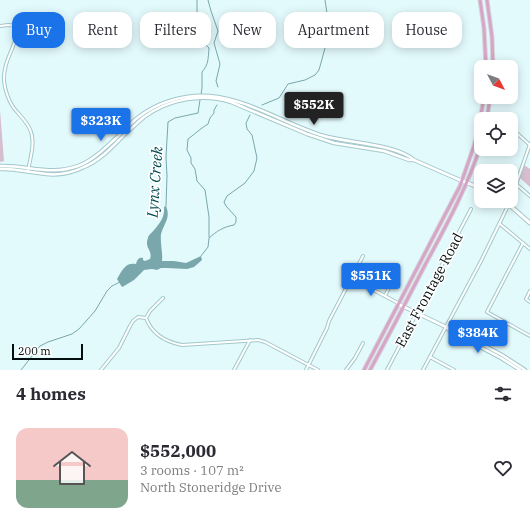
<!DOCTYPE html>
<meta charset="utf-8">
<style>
body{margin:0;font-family:"IBM Plex Serif",serif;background:#f7f7f7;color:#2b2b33;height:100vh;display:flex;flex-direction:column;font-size:15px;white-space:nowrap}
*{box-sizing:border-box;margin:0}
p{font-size:13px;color:#7c7c81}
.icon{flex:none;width:22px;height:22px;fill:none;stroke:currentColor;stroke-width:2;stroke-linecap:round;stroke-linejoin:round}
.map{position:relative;height:370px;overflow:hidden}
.drawer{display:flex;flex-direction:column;background:#fff;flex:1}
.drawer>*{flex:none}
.top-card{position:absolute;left:12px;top:12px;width:506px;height:36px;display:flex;gap:8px}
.needle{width:26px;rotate:131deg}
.fabs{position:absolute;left:474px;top:60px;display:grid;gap:8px}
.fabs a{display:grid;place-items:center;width:44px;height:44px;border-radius:8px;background:#fff;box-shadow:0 2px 10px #0003;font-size:20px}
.scale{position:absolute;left:12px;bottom:10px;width:71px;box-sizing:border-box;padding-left:4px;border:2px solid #020e0f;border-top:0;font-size:11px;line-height:14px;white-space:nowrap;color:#020e0f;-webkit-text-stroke:3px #fff;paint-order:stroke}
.price{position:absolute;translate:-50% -34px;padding:0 9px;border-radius:4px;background:#1a73e8;color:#fff;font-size:13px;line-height:26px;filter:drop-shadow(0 1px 2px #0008)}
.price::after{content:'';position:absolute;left:50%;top:24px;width:12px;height:9px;margin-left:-6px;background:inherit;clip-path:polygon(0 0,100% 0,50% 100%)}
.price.selected{background:#222;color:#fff}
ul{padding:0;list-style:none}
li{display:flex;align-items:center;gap:12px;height:100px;padding:0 16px}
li+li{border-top:1px solid #e1e1e2}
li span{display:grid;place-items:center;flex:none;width:112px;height:80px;border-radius:12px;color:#555}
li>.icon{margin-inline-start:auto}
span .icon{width:48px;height:48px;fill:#fffc;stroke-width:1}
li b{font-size:17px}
h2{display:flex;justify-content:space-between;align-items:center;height:48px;padding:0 16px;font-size:17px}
.pill{padding:0 14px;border-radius:12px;background:#fff;box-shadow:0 2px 10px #0003;font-size:14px;line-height:36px}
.pill.selected{background:#1a73e8;color:#fff}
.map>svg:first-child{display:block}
.green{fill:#d7becf}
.water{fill:#79a7ab}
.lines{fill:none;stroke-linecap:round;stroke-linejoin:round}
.stream{stroke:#79a7ab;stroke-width:1}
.minor-casing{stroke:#a2c8cb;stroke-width:4}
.tertiary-casing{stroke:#a2c8cb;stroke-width:4.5}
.secondary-casing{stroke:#a2c8cb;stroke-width:5}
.primary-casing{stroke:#d7d8d9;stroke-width:5}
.minor{stroke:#fff;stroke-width:2}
.tertiary{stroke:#fff;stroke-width:2.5}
.secondary{stroke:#fff;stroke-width:3}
.primary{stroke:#d6a5c9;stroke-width:3}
.labels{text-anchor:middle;stroke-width:3.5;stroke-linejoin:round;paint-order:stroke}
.street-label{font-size:14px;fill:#020e0f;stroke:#fff}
.water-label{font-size:15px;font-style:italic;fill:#024b51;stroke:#fff}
</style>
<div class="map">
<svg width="530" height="370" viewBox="0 0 530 370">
<rect width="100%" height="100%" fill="#e3fafd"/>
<!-- green -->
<g class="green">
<path d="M0 110 4 161 0 162Z"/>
<path d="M524 165 530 169V187L520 178Z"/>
</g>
<!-- water -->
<path class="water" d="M166 206C171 218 164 223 161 234 160 243 163 253 162 261H174L186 263 201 256 202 260 194 267 187 269 167 268H161L157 270 152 269 144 270 134 280 124 286 122 287 117 279C122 271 125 262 136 264 137 260 139 257 143 258V260L145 261 150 259C153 250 144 248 148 238 148 235 152 233 154 230 160 223 165 217 164 207Z"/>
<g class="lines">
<!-- stream -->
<g class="stream">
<path d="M197 0V11L199 16 201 28 206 45 209 48C208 58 209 64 202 72V88L201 95"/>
<path d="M208 0 211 11 218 31 214 43 220 64 216 81 218 87"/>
<path d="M262 105 279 98 288 84 305 80 315 75 319 70 325 48 329 26 325 0"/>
<path d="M166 206 167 176 166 157 168 122 175 118 198 113 200 100"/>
<path d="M209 237V217L205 190 197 181 195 169 191 163V158L187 150 188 139C195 134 201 128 208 124L210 118 214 113V110L217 105"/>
<path d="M201 256 208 247 209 238C217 231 223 227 234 225L236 222V217L226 206 224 202 227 196 245 183 254 171 257 158 252 135 247 129 246 123 250 115"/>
<path d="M21 370 40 346 48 342 72 334 79 329 95 311 107 291 112 286 120 282"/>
</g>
<!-- minor casing -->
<g class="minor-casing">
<g id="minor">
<path d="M18 22C18 26 18 30 17 34 13 51 3 63 4 81 5 90 8 99 13 107 19 115 28 122 31 132 35 144 30 159 28 171"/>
<path d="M0 26 8 25 18 26"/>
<path d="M511 128 530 145"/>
<path d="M516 184 530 196"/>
<path d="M511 199 530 144"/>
<path d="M500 224 530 249"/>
<path d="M523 243 487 312 530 336"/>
<path d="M351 278 398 303"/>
<path d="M530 291 526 299 530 302"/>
<path d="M385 296 398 269"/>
<path d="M163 298 150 311 146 318C152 334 166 342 182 345L258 340 265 342 318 370"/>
<path d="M430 357 454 370"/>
<path d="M101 370 119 348 130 326 133 321 138 317 146 318"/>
<path d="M234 370 250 340"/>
<path d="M306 370 327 328 329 321 363 256"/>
<path d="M346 370 355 358 363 343"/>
<path d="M387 370 471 209"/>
<path d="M423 370 481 261 504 214 510 201"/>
</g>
</g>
<!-- tertiary casing -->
<g class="tertiary-casing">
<g id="tertiary">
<path d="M0 166C28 165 50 176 78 166 92 161 103 150 114 140 122 133 129 125 136 119 157 102 184 94 210 96 248 99 287 125 324 136 348 143 396 144 414 160L462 181"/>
<path d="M0 169C14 168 26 172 39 173 54 176 70 174 84 167 101 160 113 146 126 133 132 128 138 122 144 117 169 99 201 93 231 102L307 134 334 143 384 151 409 160H413"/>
<path d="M398 304 446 327 451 328 502 355 525 370"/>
<path d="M446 327 450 331 501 358 520 370"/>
</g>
</g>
<!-- secondary casing -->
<g class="secondary-casing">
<g id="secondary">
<path d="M462 181 481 188"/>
<path d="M505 201 530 223"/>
</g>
</g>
<!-- primary casing -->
<g class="primary-casing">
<g id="primary">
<path d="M480 0 484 28 486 67"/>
<path d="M487 0 492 37 493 67"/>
<path d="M487 119 490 97"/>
<path d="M364 370 460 186 474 146 479 126 484 97"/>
<path d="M370 370C389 335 407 300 425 265 446 226 468 186 481 144"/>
</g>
</g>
<!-- minor -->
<use href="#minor" class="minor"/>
<!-- tertiary -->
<use href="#tertiary" class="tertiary"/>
<!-- secondary -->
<use href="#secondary" class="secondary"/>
<!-- primary -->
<use href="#primary" class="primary"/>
</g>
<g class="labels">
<!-- street labels -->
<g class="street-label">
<text transform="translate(429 290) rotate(-62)" y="5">East Frontage Road</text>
</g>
<!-- water labels -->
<g class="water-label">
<text transform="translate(155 182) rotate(-86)" y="5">Lynx Creek</text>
</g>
</g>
</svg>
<div class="fabs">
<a><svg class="needle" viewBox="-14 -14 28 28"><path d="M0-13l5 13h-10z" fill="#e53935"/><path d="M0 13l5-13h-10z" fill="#7c7c81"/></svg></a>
<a><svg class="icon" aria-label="locate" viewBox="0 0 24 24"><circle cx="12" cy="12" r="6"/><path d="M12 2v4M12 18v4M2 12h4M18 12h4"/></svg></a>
<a><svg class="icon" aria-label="layers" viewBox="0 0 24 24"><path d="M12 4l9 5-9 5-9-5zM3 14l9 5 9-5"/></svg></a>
</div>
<div class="scale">200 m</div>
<b class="price selected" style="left:314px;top:126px">$552K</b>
<b class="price" style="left:101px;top:142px">$323K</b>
<b class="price" style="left:371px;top:297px">$551K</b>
<b class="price" style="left:478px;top:354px">$384K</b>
<div class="top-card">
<a class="pill selected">Buy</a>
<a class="pill">Rent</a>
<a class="pill">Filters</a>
<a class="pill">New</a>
<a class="pill">Apartment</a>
<a class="pill">House</a>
</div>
</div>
<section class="drawer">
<h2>4 homes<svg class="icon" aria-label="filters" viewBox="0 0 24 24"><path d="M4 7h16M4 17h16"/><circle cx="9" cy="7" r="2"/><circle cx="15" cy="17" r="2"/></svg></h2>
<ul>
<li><span style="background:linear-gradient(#f6c9c9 65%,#7fa58c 0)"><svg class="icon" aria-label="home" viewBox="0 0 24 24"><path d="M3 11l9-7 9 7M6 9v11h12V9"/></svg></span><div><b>$552,000</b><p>3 rooms · 107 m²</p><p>North Stoneridge Drive</p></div><svg class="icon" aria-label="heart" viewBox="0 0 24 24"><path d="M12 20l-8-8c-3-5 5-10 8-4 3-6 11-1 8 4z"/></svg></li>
</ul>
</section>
